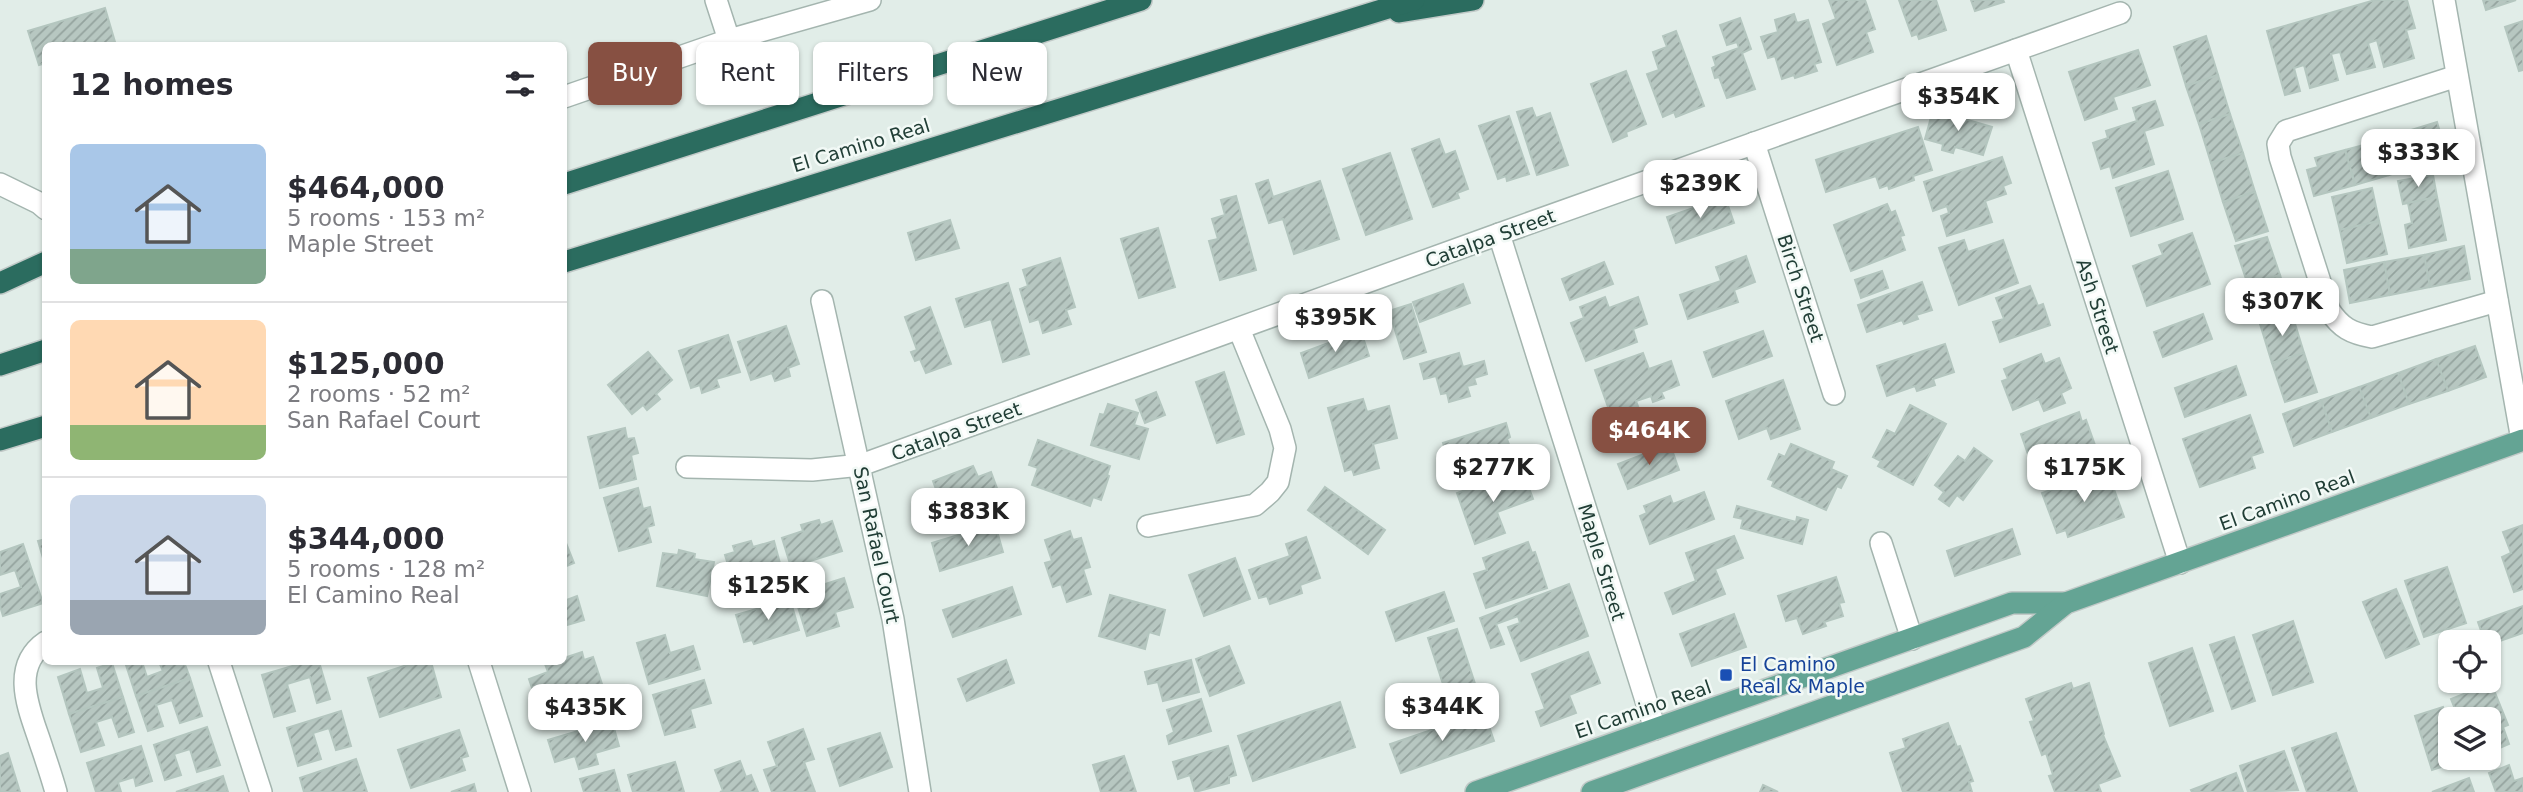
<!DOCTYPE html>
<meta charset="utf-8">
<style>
body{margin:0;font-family:"DejaVu Sans",sans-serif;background:#f7f7f7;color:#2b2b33;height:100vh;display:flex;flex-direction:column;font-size:26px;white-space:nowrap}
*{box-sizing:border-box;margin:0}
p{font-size:23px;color:#7c7c81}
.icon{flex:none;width:38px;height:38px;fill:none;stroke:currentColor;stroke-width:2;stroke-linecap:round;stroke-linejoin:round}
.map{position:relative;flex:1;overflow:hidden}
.panel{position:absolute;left:42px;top:42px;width:525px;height:623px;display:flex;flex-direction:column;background:#fff;border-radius:10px;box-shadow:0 2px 5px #0004}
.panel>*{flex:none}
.guide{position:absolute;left:588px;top:42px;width:665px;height:63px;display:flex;gap:14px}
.buttons{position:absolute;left:2438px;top:630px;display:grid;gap:14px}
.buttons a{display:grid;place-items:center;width:63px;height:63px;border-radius:10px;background:#fff;box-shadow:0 2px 5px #0004;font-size:35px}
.price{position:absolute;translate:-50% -60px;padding:0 16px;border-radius:14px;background:#fff;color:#222;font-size:23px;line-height:46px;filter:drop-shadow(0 2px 4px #0008)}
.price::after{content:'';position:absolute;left:50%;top:42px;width:21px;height:16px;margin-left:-10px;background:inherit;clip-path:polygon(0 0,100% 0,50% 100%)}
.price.current{background:#875042;color:#fff}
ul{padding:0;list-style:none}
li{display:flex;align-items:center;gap:21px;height:175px;padding:0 28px}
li+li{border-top:2px solid #e1e1e2}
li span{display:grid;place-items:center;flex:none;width:196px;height:140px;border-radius:10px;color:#555}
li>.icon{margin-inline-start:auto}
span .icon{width:84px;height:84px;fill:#fffc;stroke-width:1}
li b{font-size:30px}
h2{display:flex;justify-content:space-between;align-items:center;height:84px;padding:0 28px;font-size:30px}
.tag{padding:0 24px;border-radius:10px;background:#fff;box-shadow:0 2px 5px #0004;font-size:24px;line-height:63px}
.tag.current{background:#875042;color:#fff}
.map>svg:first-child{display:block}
.building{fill:url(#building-hatch);stroke:#b4c6bf;stroke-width:2}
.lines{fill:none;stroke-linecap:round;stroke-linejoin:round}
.minor-casing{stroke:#a4b5af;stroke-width:24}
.major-casing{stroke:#c1c9c7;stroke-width:24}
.highway-casing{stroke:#c1c9c7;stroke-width:24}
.minor{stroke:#fff;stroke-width:21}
.major{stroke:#64a494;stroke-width:21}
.highway{stroke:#2b6c5f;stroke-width:21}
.transit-dot{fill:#1a4fb4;stroke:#f2f9f6;stroke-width:2.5}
.labels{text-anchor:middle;stroke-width:5;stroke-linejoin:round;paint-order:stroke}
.street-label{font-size:19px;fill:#213e36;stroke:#f2f9f6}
.transit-label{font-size:19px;fill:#164399;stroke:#f2f9f6;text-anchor:start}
</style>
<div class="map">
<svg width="2523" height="792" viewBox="0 0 2523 792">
<defs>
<pattern id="building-hatch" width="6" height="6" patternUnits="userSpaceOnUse" patternTransform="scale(1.75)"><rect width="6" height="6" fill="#b7c7c1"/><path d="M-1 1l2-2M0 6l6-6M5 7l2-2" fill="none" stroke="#94a39e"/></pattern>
</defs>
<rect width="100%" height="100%" fill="#e1ede8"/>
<!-- building -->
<g class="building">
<path d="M1829 0H1865L1875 29 1866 32 1873 52 1837 65 1823 24 1836 19Z"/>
<path d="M1899 0H1936L1946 30 1919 39 1917 34 1912 36Z"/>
<path d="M1971 0H2003L2004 2 1975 11Z"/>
<path d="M2375 0H2407L2415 28 2406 30 2414 58 2384 67 2377 40 2368 43 2375 67 2347 74 2340 52 2331 54 2338 80 2310 88 2304 65 2294 68 2300 91 2285 95 2267 31Z"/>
<path d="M2483 0H2516L2486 10Z"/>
<path d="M105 8 115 42 105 46H46V63L39 65 28 31Z"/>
<path d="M1794 14 1797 23 1808 20 1821 62 1814 64 1817 71 1795 78 1794 75 1782 79 1775 56 1768 58 1761 37 1778 32 1775 20Z"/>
<path d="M1740 18 1751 49 1742 53 1755 89 1727 98 1719 77 1715 78 1712 68 1716 66 1713 57 1739 48 1737 42 1727 45 1720 25Z"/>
<path d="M2523 21V70L2519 71 2505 27Z"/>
<path d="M1676 31 1704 106 1676 117 1674 112 1663 117 1647 74 1659 70 1653 52 1667 47 1663 36Z"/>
<path d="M2206 36 2218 75 2186 86 2174 47Z"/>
<path d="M2138 50 2150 85 2113 97 2117 109 2085 120 2069 72Z"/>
<path d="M1626 71 1646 124 1626 132 1627 136 1613 142 1591 84Z"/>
<path d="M2218 75 2230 114 2199 124 2186 86Z"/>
<path d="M2155 101 2163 125 2144 131 2154 164 2113 178 2110 166 2101 169 2093 143 2108 138 2106 131 2137 121 2133 108Z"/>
<path d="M1532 108 1536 118 1550 113 1568 165 1537 175 1517 112Z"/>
<path d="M1933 110 1992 127 1983 155 1955 147 1953 153 1942 150 1943 144 1925 139Z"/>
<path d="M2230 114 2243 153 2211 163 2199 124Z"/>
<path d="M1509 116 1529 174 1507 181 1506 176 1498 179 1479 126Z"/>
<path d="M2437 122 2447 156 2416 166 2405 132Z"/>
<path d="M1918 127 1932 170 1913 176 1914 180 1889 189 1888 185 1880 188 1876 176 1826 192 1816 160Z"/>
<path d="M2405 132 2416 166 2389 175 2379 141Z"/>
<path d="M1439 139 1445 155 1455 151 1468 189 1457 193 1459 198 1433 207 1412 149Z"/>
<path d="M2379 141 2389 175 2355 185 2345 150Z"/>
<path d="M2345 150 2355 185 2314 196 2307 170 2318 167 2315 158Z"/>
<path d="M1390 153 1412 219 1366 235 1343 169Z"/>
<path d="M2243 153 2255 192 2223 202 2211 163Z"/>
<path d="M2002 157 2011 183 2003 186 2006 194 1985 201 1992 222 1947 236 1941 216 1949 213 1947 206 1933 211 1924 182Z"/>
<path d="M2168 171 2183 219 2131 236 2116 188Z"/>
<path d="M2433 175 2437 197 2403 204 2398 181Z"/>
<path d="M1268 180 1273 197 1320 181 1339 239 1294 254 1283 219 1269 223 1256 184Z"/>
<path d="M2372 188 2379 221 2340 230 2332 197Z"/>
<path d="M2255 192 2268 231 2236 241 2223 202Z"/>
<path d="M1236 196 1256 270 1220 280 1209 241 1218 239 1212 219 1225 215 1221 200Z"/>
<path d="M1725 197 1734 223 1676 243 1667 217Z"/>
<path d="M2437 197 2446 240 2409 248 2405 225 2412 223 2408 203Z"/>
<path d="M1887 204 1891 213 1895 211 1904 235 1900 236 1905 250 1851 271 1834 225Z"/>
<path d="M950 220 959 248 916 260 908 233Z"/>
<path d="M2379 221 2387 254 2347 263 2340 230Z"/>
<path d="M1158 228 1175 287 1139 298 1121 239Z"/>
<path d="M2192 233 2210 284 2147 306 2133 266 2163 255 2159 245Z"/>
<path d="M2267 237 2280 275 2248 285 2235 246Z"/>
<path d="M1964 240 1968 252 2003 240 2018 283 1959 305 1939 248Z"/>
<path d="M2464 246 2470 279 2430 287 2424 255Z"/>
<path d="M2424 255 2430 287 2390 295 2384 262Z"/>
<path d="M1746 256 1755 282 1734 290 1738 302 1688 319 1680 295 1721 281 1716 267Z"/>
<path d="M1060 258 1075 307 1066 310 1071 324 1043 333 1039 319 1030 322 1020 289 1028 286 1023 270Z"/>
<path d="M1604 262 1613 284 1570 300 1562 279Z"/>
<path d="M2384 262 2390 295 2350 303 2344 270Z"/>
<path d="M1882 271 1888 288 1861 298 1855 280Z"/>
<path d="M2280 275 2292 314 2260 324 2248 285Z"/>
<path d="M1922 282 1932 310 1916 315 1918 319 1904 324 1902 320 1867 332 1858 305Z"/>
<path d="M1008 283 1029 354 1003 362 991 319 965 327 956 299Z"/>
<path d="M1463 284 1470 303 1420 322 1413 302Z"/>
<path d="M2030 286 2038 306 2043 304 2050 325 2000 342 1993 322 2004 319 1996 298Z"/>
<path d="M1605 297 1609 308 1638 297 1647 324 1633 329 1637 342 1586 361 1571 323 1584 318 1580 307Z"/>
<path d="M1411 304 1426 352 1404 359 1389 311Z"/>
<path d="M930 307 951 364 926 373 920 359 915 361 911 352 917 350 905 317Z"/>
<path d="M2203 314 2212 339 2163 357 2154 332Z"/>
<path d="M2292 314 2304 353 2272 363 2260 324Z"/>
<path d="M786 326 799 364 788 368 790 376 775 381 772 373 751 380 738 342Z"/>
<path d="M1361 331 1369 356 1309 378 1301 353Z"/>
<path d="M1763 331 1772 356 1713 377 1704 352Z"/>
<path d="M728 335 740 372 716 379 719 387 702 393 700 385 691 388 679 351Z"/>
<path d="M1945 344 1954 372 1933 379 1935 385 1917 391 1915 386 1887 396 1877 366Z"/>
<path d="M2475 346 2486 377 2448 391 2436 359Z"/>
<path d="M648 352 672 380 656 394 660 399 647 410 643 405 632 414 608 385Z"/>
<path d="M1459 353 1463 367 1484 361 1487 374 1474 378 1476 384 1467 386 1470 396 1449 402 1447 393 1441 394 1436 376 1424 379 1420 364Z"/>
<path d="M1643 353 1649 369 1671 361 1679 385 1661 392 1664 398 1653 402 1651 396 1636 401 1641 414 1614 424 1595 370Z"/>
<path d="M2304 353 2317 392 2285 402 2272 363Z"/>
<path d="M2041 354 2045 364 2059 358 2071 388 2061 393 2065 403 2044 411 2039 399 2013 410 2002 381 2008 379 2004 369Z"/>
<path d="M2436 359 2448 391 2409 404 2398 373Z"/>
<path d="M2236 366 2246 395 2185 417 2175 388Z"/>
<path d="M1224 372 1244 434 1217 443 1196 382Z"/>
<path d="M2398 373 2409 404 2371 418 2359 387Z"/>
<path d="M1783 380 1800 429 1771 439 1767 428 1739 439 1726 401Z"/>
<path d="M2359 387 2371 418 2332 432 2321 400Z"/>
<path d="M1156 392 1165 415 1145 423 1136 400Z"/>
<path d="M1363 399 1367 412 1389 406 1397 438 1373 444 1379 468 1354 475 1352 469 1345 471 1328 408Z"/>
<path d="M2321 400 2332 432 2294 446 2283 414Z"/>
<path d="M1108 404 1138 413 1134 425 1148 429 1139 459 1091 445 1100 414 1104 415Z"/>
<path d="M1910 405 1946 424 1913 485 1878 466 1881 461 1873 457 1887 430 1895 434Z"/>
<path d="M2079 412 2082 422 2086 420 2096 448 2067 459 2065 452 2042 461 2040 456 2030 460 2021 434Z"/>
<path d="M2250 415 2263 452 2251 456 2255 468 2200 487 2183 439Z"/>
<path d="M1506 423 1510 437 1507 439 1510 447 1496 451 1494 443 1448 458 1443 443Z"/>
<path d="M625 428 627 439 634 438 638 453 631 455 636 479 600 488 588 437Z"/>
<path d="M1038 440 1110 466 1107 475 1109 476 1101 500 1093 497 1090 506 1032 485 1038 468 1029 465Z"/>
<path d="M1670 444 1679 470 1628 489 1618 464Z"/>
<path d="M1791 444 1834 462 1831 469 1847 476 1841 488 1837 486 1826 510 1772 486 1774 481 1768 479 1779 454 1785 457Z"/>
<path d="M1974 448 1992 461 1963 500 1957 495 1949 506 1939 499 1944 492 1935 485 1958 456 1965 461Z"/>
<path d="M973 466 978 477 991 472 1001 499 997 500 999 506 960 521 957 513 937 520 928 495 937 492 933 481Z"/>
<path d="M1522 469 1533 499 1497 512 1505 533 1475 544 1457 493Z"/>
<path d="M2107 470 2124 517 2068 537 2066 530 2057 533 2042 493Z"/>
<path d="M1325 487 1385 530 1368 554 1308 510Z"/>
<path d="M638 488 643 509 650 507 654 525 647 527 651 542 619 551 604 498Z"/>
<path d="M1704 492 1714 519 1650 544 1640 516 1647 513 1644 506 1670 496 1673 504Z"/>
<path d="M1737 506 1796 522 1797 517 1808 520 1802 544 1741 528 1743 519 1734 517Z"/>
<path d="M819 520 821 525 832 521 842 551 791 567 782 538 803 531 801 525Z"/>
<path d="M995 524 1003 552 940 571 932 543Z"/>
<path d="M2523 525V589L2514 592 2502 557 2511 553 2503 532Z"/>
<path d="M2012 529 2020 554 1955 576 1947 551Z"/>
<path d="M1070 531 1073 540 1081 538 1090 567 1083 569 1091 594 1067 602 1061 584 1053 587 1045 563 1052 561 1045 540Z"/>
<path d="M1734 536 1743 558 1715 569 1725 594 1673 614 1665 593 1696 581 1686 553Z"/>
<path d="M1306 537 1320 578 1300 585 1302 593 1270 604 1267 596 1259 598 1249 570 1290 556 1286 544Z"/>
<path d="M564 538 574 563 564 567Z"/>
<path d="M46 539V557L43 558 38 541Z"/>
<path d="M751 541 753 547 774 541 781 567 733 581 725 555 735 552 733 546Z"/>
<path d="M1528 542 1532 553 1535 552 1547 588 1486 608 1474 574 1487 570 1483 558Z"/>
<path d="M23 544 43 603 3 616 0 606V594L21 587 15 570 0 575V552Z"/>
<path d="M679 550 695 554 694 559 714 562 707 596 657 586 663 553 678 555Z"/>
<path d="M1235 558 1250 599 1204 616 1189 575Z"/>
<path d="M2447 567 2466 623 2424 637 2405 581Z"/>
<path d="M1836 577 1844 602 1839 603 1843 616 1824 622 1826 626 1803 634 1797 618 1786 621 1778 596Z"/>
<path d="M844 578 853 607 835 612 839 626 807 636 794 594Z"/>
<path d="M1569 584 1588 636 1521 661 1508 627 1520 623 1518 616 1496 624 1504 644 1491 648 1480 618Z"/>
<path d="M1012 587 1021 614 953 637 943 610Z"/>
<path d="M2396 589 2419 644 2386 658 2363 602Z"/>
<path d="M1444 592 1454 621 1396 641 1386 612Z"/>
<path d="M1110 595 1165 610 1159 635 1149 632 1145 649 1099 636Z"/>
<path d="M577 596 584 620 564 626V601Z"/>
<path d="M790 599 799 630 754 644 752 640 744 642 736 615Z"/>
<path d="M2523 606V633L2488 645V642H2485L2478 622Z"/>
<path d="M1734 614 1746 647 1692 666 1680 634Z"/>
<path d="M2293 621 2313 682 2273 695 2253 635Z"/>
<path d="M1457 629 1482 705 1453 715 1428 638Z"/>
<path d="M665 635 670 653 693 646 700 669 649 684 637 643Z"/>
<path d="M2234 637 2255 701 2232 709 2210 645Z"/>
<path d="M1229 646 1244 683 1210 696 1196 659Z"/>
<path d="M2192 648 2213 711 2170 726 2149 663Z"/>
<path d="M582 652 584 660 593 657 606 696 542 717 529 679 548 672 545 664 564 662V658Z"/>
<path d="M1588 652 1600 683 1569 695 1576 713 1541 726 1536 712 1545 709 1532 674Z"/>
<path d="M1006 660 1014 683 967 701 958 679Z"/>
<path d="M1191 660 1199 692 1163 701 1158 682 1148 684 1145 672Z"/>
<path d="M125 662H142L147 677 163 671 159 662H184L190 678 136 696Z"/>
<path d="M306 662H319L330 699 317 703 310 677 287 684 295 711 274 717 262 675Z"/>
<path d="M416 662H431L441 697 380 717 368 678Z"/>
<path d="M112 663 123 697 69 714 58 677 80 669 87 693 103 688 97 668Z"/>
<path d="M190 678 202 716 180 723 172 700 156 705 163 726 148 731 136 696Z"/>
<path d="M704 680 711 703 690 709 695 727 665 735 653 695Z"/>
<path d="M2071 683 2073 689 2089 683 2104 734 2103 735 2120 776 2098 784 2101 792H2055L2049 776 2053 775 2046 753 2042 755 2030 722 2034 721 2026 699Z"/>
<path d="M2491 683 2508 725 2503 727 2509 744 2488 753V719H2459L2451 699Z"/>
<path d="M123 697 134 732 119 737 112 717 96 722 104 745 81 752 69 714Z"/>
<path d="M1201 699 1211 731 1169 744 1167 736 1174 732 1167 710Z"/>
<path d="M1340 702 1355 747 1253 781 1238 736Z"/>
<path d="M2443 707 2450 727V738L2445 740 2453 763 2432 770 2415 716Z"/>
<path d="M341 711 351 746 336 750 329 728 313 733 321 759 298 766 287 728Z"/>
<path d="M1484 712 1494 741 1401 773 1390 744Z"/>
<path d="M612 721 619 746 595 753 598 764 579 769 575 756 555 762 548 740Z"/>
<path d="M1948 723 1957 747 1960 746 1973 781 1969 782 1972 792H1903L1890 753 1906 748 1903 739Z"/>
<path d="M207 727 220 765 197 772 190 749 174 754 181 775 165 780 154 745Z"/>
<path d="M803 729 814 759 804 762 815 792H772L764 770 777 766 768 742Z"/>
<path d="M459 730 468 756 461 758 465 770 411 788 398 750Z"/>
<path d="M880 733 892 767 840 786 828 749Z"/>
<path d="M2336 733 2357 792H2307L2292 748Z"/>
<path d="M141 746 152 781 136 786 134 777 118 782 121 792H96L87 763Z"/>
<path d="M1228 746 1236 775 1229 777V783L1195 792 1190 775 1178 779 1173 762Z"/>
<path d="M2284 751 2298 790 2248 792 2240 766Z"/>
<path d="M8 753 20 792H0V756Z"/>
<path d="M1124 756 1136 792H1101L1093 765Z"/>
<path d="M356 759 367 792H304L300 778Z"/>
<path d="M740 761 746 777 751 775 758 792H720L723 791 715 770Z"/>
<path d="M675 762 684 792H633L628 775Z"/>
<path d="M2509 765 2514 781 2523 778V792H2496L2489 773Z"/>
<path d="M614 770 620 792H584L580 779Z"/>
<path d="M2236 773 2243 792H2192L2191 790Z"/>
<path d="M223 776 228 792H176Z"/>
<path d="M2469 778 2474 792H2432Z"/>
<path d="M474 784 476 792H451Z"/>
<path d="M1763 785 1778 792H1760Z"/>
</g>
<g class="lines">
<!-- minor casing -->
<g class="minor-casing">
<g id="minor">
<path d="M716 0 729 40"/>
<path d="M2444 0 2522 440"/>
<path d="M2016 50 2180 563"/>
<path d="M2457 76 2286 131 2278 144 2280 157 2329 310C2341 328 2351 333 2372 337L2497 301"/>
<path d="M564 97 729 40 870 0"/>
<path d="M1754 143 1834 394"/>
<path d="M0 184 39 203 46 209"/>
<path d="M1499 234 1655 729"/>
<path d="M822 301 893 619 920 792"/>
<path d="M687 467 812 470 861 465 1499 234 2120 13"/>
<path d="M1148 526 1255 505 1270 492 1278 482 1285 448 1280 429 1239 329"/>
<path d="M1881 543 1912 639"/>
<path d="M46 642C11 666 28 707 39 739 45 757 51 774 56 792"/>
<path d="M219 662 261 792"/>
<path d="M479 662 520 792"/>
</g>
</g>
<!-- major casing -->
<g class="major-casing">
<g id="major">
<path d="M1476 792 2012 603H2066"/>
<path d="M1592 792 2024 637 2066 603 2523 440"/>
</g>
</g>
<!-- highway casing -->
<g class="highway-casing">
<g id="highway">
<path d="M1399 12 1473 0"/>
<path d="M564 184 1141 0"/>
<path d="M564 262 1414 0"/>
<path d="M0 283 46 262"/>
<path d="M0 365 46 350"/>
<path d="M0 440 46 426"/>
</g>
</g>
<!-- minor -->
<use href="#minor" class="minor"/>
<!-- major -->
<use href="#major" class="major"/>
<!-- highway -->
<use href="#highway" class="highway"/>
</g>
<!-- markers -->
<rect class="transit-dot" x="1719" y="668" width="14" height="14" rx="3.5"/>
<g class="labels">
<!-- street labels -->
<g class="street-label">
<text transform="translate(861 145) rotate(-17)" y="7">El Camino Real</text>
<text transform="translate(1490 238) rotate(-20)" y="7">Catalpa Street</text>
<text transform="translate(1801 288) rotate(72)" y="7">Birch Street</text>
<text transform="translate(2098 306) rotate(72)" y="7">Ash Street</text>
<text transform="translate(956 431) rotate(-20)" y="7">Catalpa Street</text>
<text transform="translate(2287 500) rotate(-20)" y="7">El Camino Real</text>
<text transform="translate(877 545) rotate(78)" y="7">San Rafael Court</text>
<text transform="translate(1602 562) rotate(73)" y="7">Maple Street</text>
<text transform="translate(1643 709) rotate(-19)" y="7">El Camino Real</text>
</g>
<!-- transit labels -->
<g class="transit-label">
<text x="1740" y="671">El Camino<tspan x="1740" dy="22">Real &amp; Maple</tspan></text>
</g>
</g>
</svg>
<div class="buttons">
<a><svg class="icon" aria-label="locate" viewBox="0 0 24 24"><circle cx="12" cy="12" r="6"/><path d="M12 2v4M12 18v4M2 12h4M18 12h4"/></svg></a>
<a><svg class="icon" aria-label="layers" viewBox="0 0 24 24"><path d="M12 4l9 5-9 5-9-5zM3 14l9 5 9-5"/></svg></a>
</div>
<b class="price" style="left:1958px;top:133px">$354K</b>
<b class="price" style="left:2418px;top:189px">$333K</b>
<b class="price" style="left:1700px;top:220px">$239K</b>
<b class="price" style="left:2282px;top:338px">$307K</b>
<b class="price" style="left:1335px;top:354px">$395K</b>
<b class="price current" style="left:1649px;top:467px">$464K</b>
<b class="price" style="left:1493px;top:504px">$277K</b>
<b class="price" style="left:2084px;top:504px">$175K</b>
<b class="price" style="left:968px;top:548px">$383K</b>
<b class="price" style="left:768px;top:622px">$125K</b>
<b class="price" style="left:1442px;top:743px">$344K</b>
<b class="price" style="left:585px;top:744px">$435K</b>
<div class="guide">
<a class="tag current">Buy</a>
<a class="tag">Rent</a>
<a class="tag">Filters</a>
<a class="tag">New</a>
</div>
<section class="panel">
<h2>12 homes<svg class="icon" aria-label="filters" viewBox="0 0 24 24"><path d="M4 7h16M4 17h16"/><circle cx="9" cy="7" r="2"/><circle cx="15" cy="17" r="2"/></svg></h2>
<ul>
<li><span style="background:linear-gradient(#a9c7e8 75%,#7fa58c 0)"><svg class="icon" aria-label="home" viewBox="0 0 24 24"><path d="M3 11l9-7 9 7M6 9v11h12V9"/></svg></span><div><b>$464,000</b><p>5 rooms · 153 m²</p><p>Maple Street</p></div></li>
<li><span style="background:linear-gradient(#ffd9b3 75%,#8fb573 0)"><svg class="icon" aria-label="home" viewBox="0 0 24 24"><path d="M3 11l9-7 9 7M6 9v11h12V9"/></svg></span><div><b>$125,000</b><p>2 rooms · 52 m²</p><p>San Rafael Court</p></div></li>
<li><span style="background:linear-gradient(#c9d6e8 75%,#9aa5b1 0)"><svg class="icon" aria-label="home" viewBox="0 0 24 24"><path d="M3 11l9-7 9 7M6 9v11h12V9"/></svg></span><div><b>$344,000</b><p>5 rooms · 128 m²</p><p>El Camino Real</p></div></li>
</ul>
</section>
</div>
